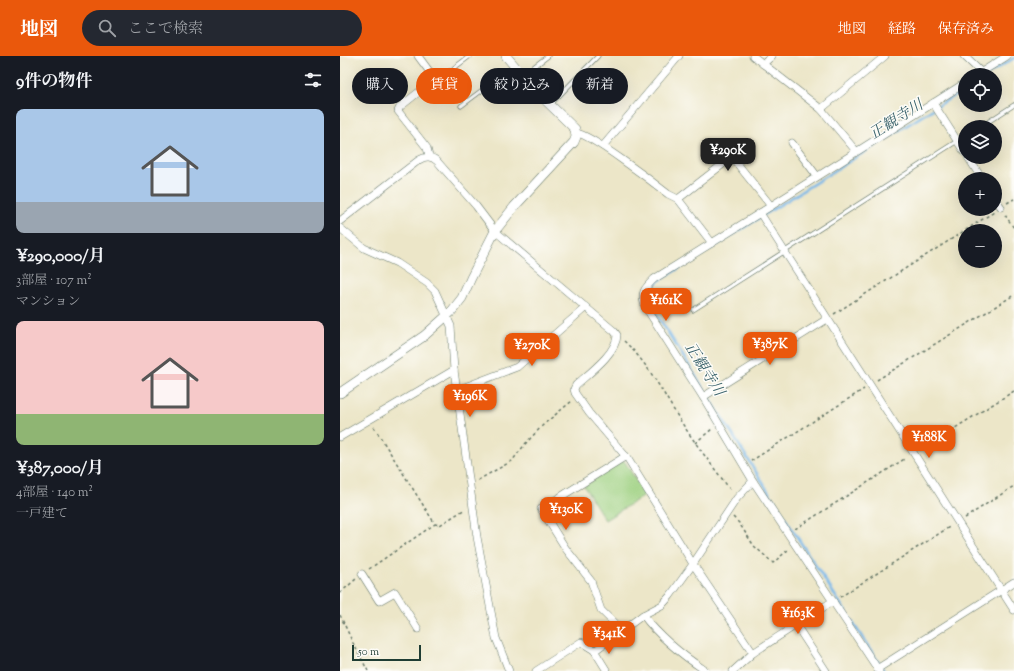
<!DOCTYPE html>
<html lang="ja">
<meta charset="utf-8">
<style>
body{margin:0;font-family:"Sorts Mill Goudy","Noto Serif JP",serif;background:#242831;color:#f1f3f6;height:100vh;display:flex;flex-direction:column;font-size:15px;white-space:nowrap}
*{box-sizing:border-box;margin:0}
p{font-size:13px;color:#9ea1a6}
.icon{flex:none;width:22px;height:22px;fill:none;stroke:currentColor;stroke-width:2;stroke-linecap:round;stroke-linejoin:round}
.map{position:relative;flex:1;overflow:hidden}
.panel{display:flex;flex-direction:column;background:#171b24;width:340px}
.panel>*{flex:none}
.hud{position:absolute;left:12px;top:12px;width:380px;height:36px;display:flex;gap:8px}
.buttons{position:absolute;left:618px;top:12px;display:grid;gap:8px}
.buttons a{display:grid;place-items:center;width:44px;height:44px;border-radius:50%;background:#171b24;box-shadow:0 4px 16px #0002;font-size:20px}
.scale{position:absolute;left:12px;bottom:10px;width:69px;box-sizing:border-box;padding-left:4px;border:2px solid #1f3d34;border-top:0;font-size:11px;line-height:14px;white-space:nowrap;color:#1f3d34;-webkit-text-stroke:3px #fdfcf7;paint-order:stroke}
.price{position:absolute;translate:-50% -34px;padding:0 9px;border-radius:8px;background:#ea580c;color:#fff;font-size:13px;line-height:26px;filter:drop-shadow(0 1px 2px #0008)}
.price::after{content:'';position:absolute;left:50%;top:24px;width:12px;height:9px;margin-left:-6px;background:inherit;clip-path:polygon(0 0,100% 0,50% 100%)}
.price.selected{background:#222;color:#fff}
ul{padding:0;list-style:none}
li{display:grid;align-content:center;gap:8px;height:212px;padding:0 16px}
li span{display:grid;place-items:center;height:124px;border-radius:8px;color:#555}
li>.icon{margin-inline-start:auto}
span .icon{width:72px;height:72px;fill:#fffc;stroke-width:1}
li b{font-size:17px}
h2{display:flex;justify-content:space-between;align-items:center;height:48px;padding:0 16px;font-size:17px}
.tag{padding:0 14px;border-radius:18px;background:#171b24;box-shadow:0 4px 16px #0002;font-size:14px;line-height:36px}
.tag.selected{background:#ea580c;color:#fff}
header{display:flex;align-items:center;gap:24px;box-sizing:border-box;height:56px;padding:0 20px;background:#ea580c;color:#fff}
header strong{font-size:19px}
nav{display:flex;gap:22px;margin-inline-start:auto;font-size:14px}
.search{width:280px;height:36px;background:#242831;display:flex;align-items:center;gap:10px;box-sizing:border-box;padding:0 14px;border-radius:22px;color:#9ea1a6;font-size:15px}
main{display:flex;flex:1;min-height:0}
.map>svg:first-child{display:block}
.green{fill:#9dd080;stroke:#5e865a}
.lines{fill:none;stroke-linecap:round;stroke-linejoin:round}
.stream{stroke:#75b7ea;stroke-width:2.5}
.service-casing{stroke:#677868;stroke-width:5}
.minor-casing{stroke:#677868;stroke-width:8}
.tertiary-casing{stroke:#677868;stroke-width:10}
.path{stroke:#677868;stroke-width:1.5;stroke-dasharray:3 3;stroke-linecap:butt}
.service{stroke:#fff;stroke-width:3.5}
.minor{stroke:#fff;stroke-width:7}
.tertiary{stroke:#fff;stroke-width:9}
.labels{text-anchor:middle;stroke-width:3;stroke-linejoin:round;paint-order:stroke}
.water-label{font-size:15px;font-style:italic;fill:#39626b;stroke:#fdfcf7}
</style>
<header>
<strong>地図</strong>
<div class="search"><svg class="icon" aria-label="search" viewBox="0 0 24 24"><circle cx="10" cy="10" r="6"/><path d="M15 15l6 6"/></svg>ここで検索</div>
<nav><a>地図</a><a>経路</a><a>保存済み</a></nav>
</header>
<main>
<section class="panel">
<h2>9件の物件<svg class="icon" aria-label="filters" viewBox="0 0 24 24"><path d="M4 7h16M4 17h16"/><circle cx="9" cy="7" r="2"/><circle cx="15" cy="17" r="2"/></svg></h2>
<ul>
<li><span style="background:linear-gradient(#a9c7e8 75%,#9aa5b1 0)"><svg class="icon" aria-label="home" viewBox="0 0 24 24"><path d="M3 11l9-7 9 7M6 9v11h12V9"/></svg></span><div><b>¥290,000/月</b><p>3部屋 · 107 m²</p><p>マンション</p></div></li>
<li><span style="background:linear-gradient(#f6c9c9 75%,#8fb573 0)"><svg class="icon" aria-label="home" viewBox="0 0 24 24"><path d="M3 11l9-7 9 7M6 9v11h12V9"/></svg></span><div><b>¥387,000/月</b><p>4部屋 · 140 m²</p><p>一戸建て</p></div></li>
</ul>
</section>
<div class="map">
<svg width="674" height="615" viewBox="0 0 674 615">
<rect width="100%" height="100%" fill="#fdfcf7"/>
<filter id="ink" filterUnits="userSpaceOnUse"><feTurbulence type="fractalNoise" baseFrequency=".025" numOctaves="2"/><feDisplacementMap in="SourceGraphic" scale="8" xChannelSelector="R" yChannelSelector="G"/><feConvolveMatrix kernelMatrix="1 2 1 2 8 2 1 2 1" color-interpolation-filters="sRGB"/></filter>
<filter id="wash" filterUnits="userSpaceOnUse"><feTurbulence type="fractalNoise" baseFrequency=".012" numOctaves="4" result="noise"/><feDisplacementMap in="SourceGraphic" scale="16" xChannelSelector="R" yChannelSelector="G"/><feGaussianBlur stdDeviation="0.9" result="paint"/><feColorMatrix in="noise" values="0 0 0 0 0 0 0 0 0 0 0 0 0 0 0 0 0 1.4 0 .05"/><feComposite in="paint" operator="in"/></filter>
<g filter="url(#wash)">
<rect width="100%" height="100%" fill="#ece6c8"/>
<!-- green -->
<path class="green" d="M282 405 285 406 305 439 265 464 244 430Z"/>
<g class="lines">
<!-- stream -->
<g class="stream">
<path d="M647 19 674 2"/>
<path d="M544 615 450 470 312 251C309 240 310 234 317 226L625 33"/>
</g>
</g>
</g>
<g filter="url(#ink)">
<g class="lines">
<!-- service casing -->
<g class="service-casing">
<g id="service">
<path d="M183 19 208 0"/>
<path d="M95 23 102 21 130 0"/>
<path d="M210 49 258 0"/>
<path d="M121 50 173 11"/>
<path d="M640 71 674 49"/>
<path d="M353 254 625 80"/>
</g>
</g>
<!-- minor casing -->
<g class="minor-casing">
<g id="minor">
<path d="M78 0 95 23 60 51 58 55 87 92 89 100"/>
<path d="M413 0 481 53 516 95"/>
<path d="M624 0 641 16"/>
<path d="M423 8 432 0"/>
<path d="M637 19 667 0"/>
<path d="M593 47 625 97"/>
<path d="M481 53 545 0"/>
<path d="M236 77C249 77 314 127 328 138L338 143 372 187"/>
<path d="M452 87 477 120"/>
<path d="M263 90 339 0"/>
<path d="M628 101 642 123"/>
<path d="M338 143 392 101 431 150"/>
<path d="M655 143 661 151"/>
<path d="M420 157 674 554"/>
<path d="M0 165 79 104C86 100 91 100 97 105L136 150 155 175 274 275 277 279C277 297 248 318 236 329L234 333 235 337 249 357 288 403 353 508 413 597 393 615"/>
<path d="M0 172 24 192 57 207 87 227 95 235 111 270 114 314 137 481 156 582 169 615"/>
<path d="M117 334 177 311 246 251"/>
<path d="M363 341 487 263"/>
<path d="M0 381 114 314"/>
<path d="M22 518 39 545 55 536 78 573"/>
<path d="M303 559C320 582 342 599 366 615"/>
<path d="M456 569 486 615"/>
<path d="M281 574 261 554 251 525 226 493 201 453 286 400"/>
<path d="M254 594 267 615"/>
<path d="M413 597 493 545"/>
<path d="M537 613 674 526"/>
<path d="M196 615 241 586 254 594 257 593 303 559 322 549 330 540 353 508 397 442 413 425"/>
<path d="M539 615 413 425 363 341 305 250C300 236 305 232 314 223L420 157 625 27"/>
</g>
</g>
<!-- tertiary casing -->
<g class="tertiary-casing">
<path id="tertiary" d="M0 337 84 280 111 256 122 242 131 222 155 175 174 151 234 86 236 81 235 73 196 35 166 0"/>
</g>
<!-- path -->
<g class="path">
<path d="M102 27 118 45"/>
<path d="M667 147 674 143"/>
<path d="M665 159 674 172"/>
<path d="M494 258 654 156"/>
<path d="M284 285C308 307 323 337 340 364 356 389 374 412 392 436"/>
<path d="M537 324 674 239"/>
<path d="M34 371 95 468 100 469 125 453"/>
<path d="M355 387 372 373"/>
<path d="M580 394 674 335"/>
<path d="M411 405 524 333"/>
<path d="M138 424 172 405 186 387 204 368 232 345"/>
<path d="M393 461 399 467 414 490 433 507 449 493"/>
<path d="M625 462 674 430"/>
<path d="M455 473 566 402"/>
<path d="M29 513 95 468"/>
<path d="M0 537 16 523"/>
<path d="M500 541 611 470"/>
<path d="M0 559 13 587 28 615"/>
</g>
<!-- service -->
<use href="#service" class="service"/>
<!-- minor -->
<use href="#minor" class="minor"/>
<!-- tertiary -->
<use href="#tertiary" class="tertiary"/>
</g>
</g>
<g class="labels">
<!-- water labels -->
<g class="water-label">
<text transform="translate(556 63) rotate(-32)" y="5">正観寺川</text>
<text transform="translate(365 313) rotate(58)" y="5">正観寺川</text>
</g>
</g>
</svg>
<div class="buttons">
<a><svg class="icon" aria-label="locate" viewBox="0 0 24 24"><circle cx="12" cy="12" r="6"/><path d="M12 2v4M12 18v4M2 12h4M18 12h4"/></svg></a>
<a><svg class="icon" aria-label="layers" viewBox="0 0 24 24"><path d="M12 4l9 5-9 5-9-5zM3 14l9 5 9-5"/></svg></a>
<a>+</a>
<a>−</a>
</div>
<div class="scale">50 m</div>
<b class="price selected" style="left:388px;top:116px">¥290K</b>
<b class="price" style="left:326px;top:266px">¥161K</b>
<b class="price" style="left:430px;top:310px">¥387K</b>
<b class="price" style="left:192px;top:311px">¥270K</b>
<b class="price" style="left:130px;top:362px">¥196K</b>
<b class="price" style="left:589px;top:403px">¥188K</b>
<b class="price" style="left:226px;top:475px">¥130K</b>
<b class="price" style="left:458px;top:579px">¥163K</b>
<b class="price" style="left:269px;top:599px">¥341K</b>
<div class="hud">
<a class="tag">購入</a>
<a class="tag selected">賃貸</a>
<a class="tag">絞り込み</a>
<a class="tag">新着</a>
</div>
</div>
</main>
